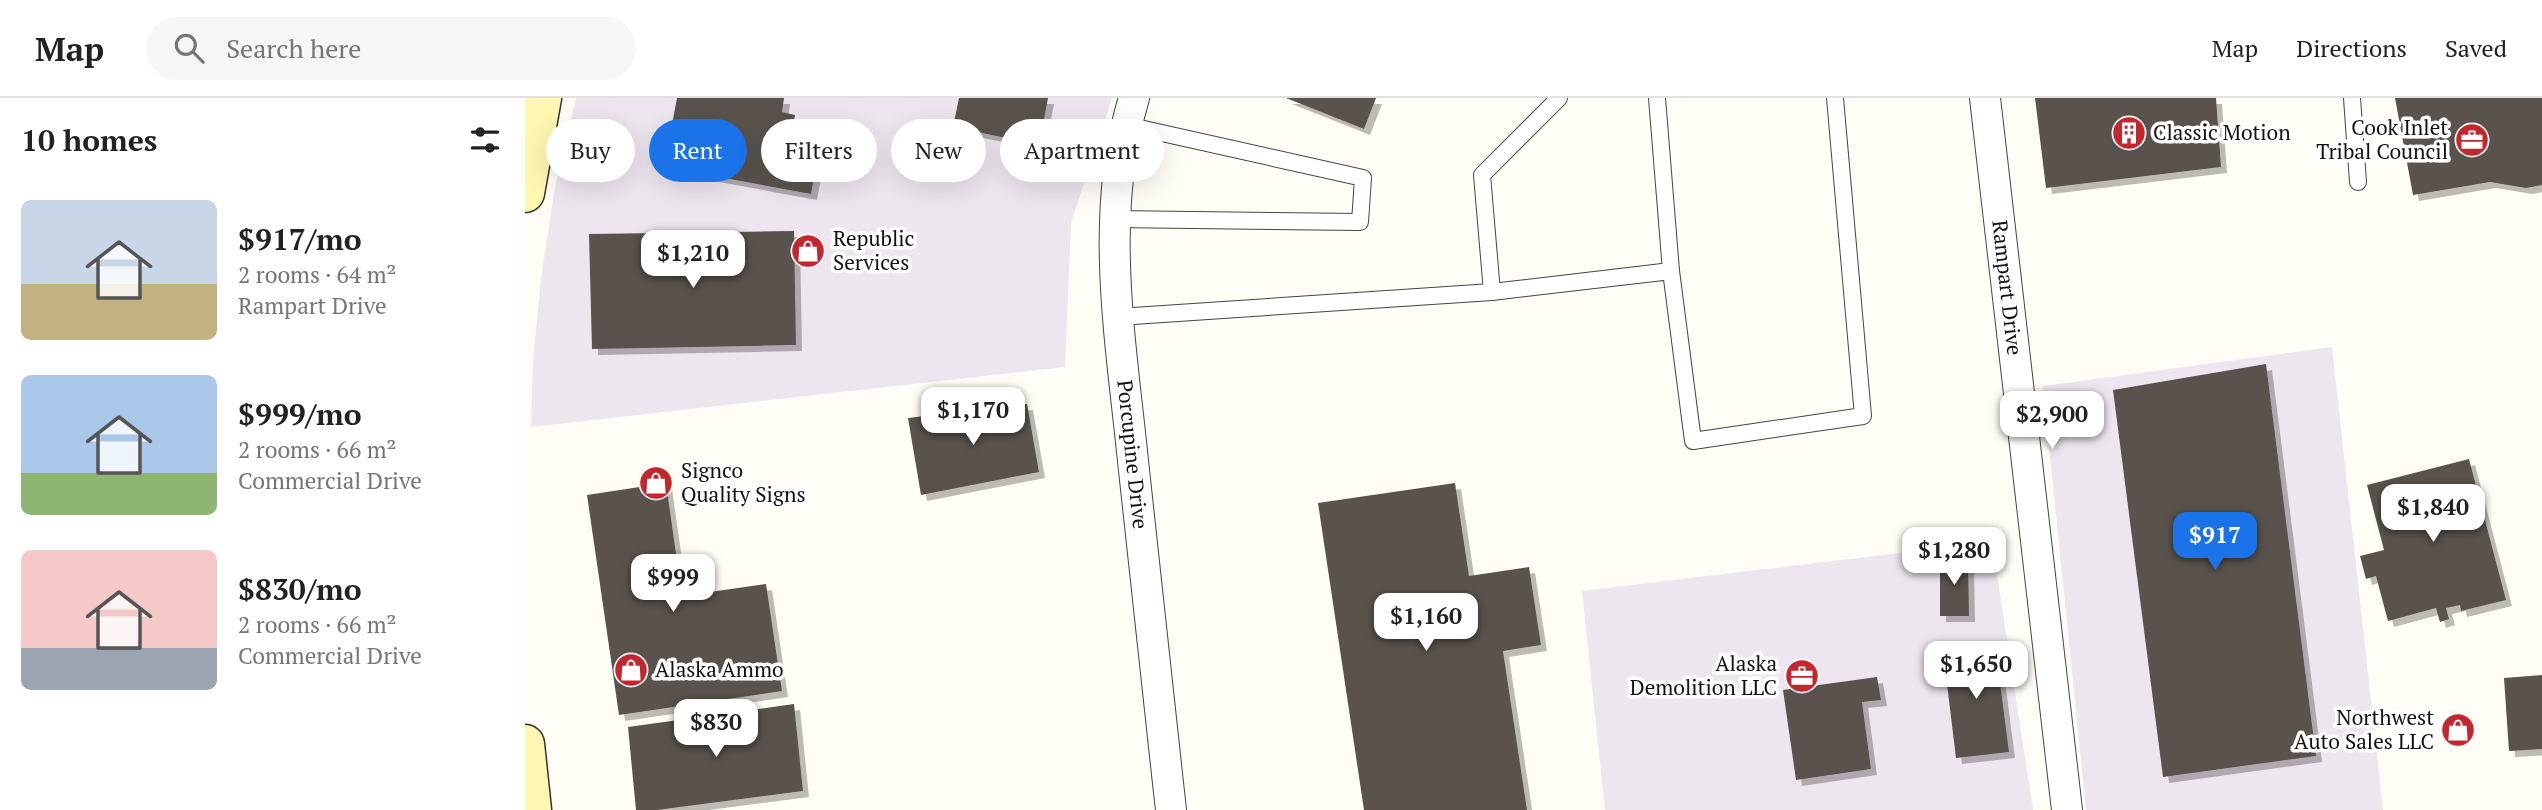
<!DOCTYPE html>
<meta charset="utf-8">
<style>
body{margin:0;font-family:"PT Serif",serif;background:#f6f6f6;color:#222;height:100vh;display:flex;flex-direction:column;font-size:26px;white-space:nowrap}
*{box-sizing:border-box;margin:0}
p{font-size:23px;color:#767676}
.icon{flex:none;width:38px;height:38px;fill:none;stroke:currentColor;stroke-width:2;stroke-linecap:round;stroke-linejoin:round}
.map{position:relative;flex:1;overflow:hidden}
.drawer{display:flex;flex-direction:column;background:#fff;width:525px}
.drawer>*{flex:none}
.top-card{position:absolute;left:21px;top:21px;width:665px;height:63px;display:flex;gap:14px}
.price{position:absolute;translate:-50% -60px;padding:0 16px;border-radius:14px;background:#fff;color:#222;font-size:23px;line-height:46px;filter:drop-shadow(0 2px 4px #0008)}
.price::after{content:'';position:absolute;left:50%;top:42px;width:21px;height:16px;margin-left:-10px;background:inherit;clip-path:polygon(0 0,100% 0,50% 100%)}
.price.current{background:#1a73e8;color:#fff}
ul{padding:0;list-style:none}
li{display:flex;align-items:center;gap:21px;height:175px;padding:0 21px}
li span{display:grid;place-items:center;flex:none;width:196px;height:140px;border-radius:10px;color:#555}
li>.icon{margin-inline-start:auto}
span .icon{width:84px;height:84px;fill:#fffc;stroke-width:1}
li b{font-size:30px}
h2{display:flex;justify-content:space-between;align-items:center;height:84px;padding:0 21px;font-size:30px}
.pill{padding:0 24px;border-radius:32px;background:#fff;box-shadow:0 7px 28px #0002;font-size:24px;line-height:63px}
.pill.current{background:#1a73e8;color:#fff}
header{display:flex;align-items:center;gap:42px;box-sizing:border-box;height:98px;padding:0 35px;background:#fff;border-bottom:2px solid #e0e0e0}
header strong{font-size:33px}
nav{display:flex;gap:38px;margin-inline-start:auto;font-size:24px}
.search{width:490px;height:63px;background:#f6f6f6;display:flex;align-items:center;gap:18px;box-sizing:border-box;padding:0 24px;border-radius:38px;color:#767676;font-size:26px}
main{display:flex;flex:1;min-height:0}
.map>svg:first-child{display:block}
.industrial{fill:#eee6ef}
.building{fill:#5a524d;filter:url(#shadow)}
.lines{fill:none;stroke-linecap:round;stroke-linejoin:round}
.service-casing{stroke:#444;stroke-width:18}
.minor-casing{stroke:#444;stroke-width:32}
.secondary-casing{stroke:#333;stroke-width:41}
.service{stroke:#fff;stroke-width:16}
.minor{stroke:#fff;stroke-width:30}
.secondary{stroke:#fff6b0;stroke-width:38}
.labels{text-anchor:middle;stroke-width:7;stroke-linejoin:round;paint-order:stroke}
.poi-label{font-size:21px;fill:#111;stroke:#fff;text-anchor:start}
.street-label{font-size:21px;fill:#111;stroke:#fff}
</style>
<header>
<strong>Map</strong>
<div class="search"><svg class="icon" aria-label="search" viewBox="0 0 24 24"><circle cx="10" cy="10" r="6"/><path d="M15 15l6 6"/></svg>Search here</div>
<nav><a>Map</a><a>Directions</a><a>Saved</a></nav>
</header>
<main>
<section class="drawer">
<h2>10 homes<svg class="icon" aria-label="filters" viewBox="0 0 24 24"><path d="M4 7h16M4 17h16"/><circle cx="9" cy="7" r="2"/><circle cx="15" cy="17" r="2"/></svg></h2>
<ul>
<li><span style="background:linear-gradient(#c9d6e8 60%,#c2b280 0)"><svg class="icon" aria-label="home" viewBox="0 0 24 24"><path d="M3 11l9-7 9 7M6 9v11h12V9"/></svg></span><div><b>$917/mo</b><p>2 rooms · 64 m²</p><p>Rampart Drive</p></div></li>
<li><span style="background:linear-gradient(#a9c7e8 70%,#8fb573 0)"><svg class="icon" aria-label="home" viewBox="0 0 24 24"><path d="M3 11l9-7 9 7M6 9v11h12V9"/></svg></span><div><b>$999/mo</b><p>2 rooms · 66 m²</p><p>Commercial Drive</p></div></li>
<li><span style="background:linear-gradient(#f6c9c9 70%,#9aa5b1 0)"><svg class="icon" aria-label="home" viewBox="0 0 24 24"><path d="M3 11l9-7 9 7M6 9v11h12V9"/></svg></span><div><b>$830/mo</b><p>2 rooms · 66 m²</p><p>Commercial Drive</p></div></li>
</ul>
</section>
<div class="map">
<svg width="2017" height="712" viewBox="0 0 2017 712">
<defs>
<filter id="shadow"><feDropShadow dx="6" dy="6" stdDeviation="0" flood-color="#0004"/></filter>
</defs>
<rect width="100%" height="100%" fill="#fffdf5"/>
<!-- industrial -->
<g class="industrial">
<path d="M51 0H587L546 125 540 269 6 329 8 263 16 181 30 89Z"/>
<path d="M1807 249 1858 712H1561L1518 288Z"/>
<path d="M1467 444 1508 712H1080L1057 493Z"/>
</g>
<!-- building -->
<g class="building">
<path d="M152 0H259L257 14 270 17 267 32 297 37 286 96 139 69Z"/>
<path d="M434 0H523L514 47 428 29Z"/>
<path d="M761 0H851L839 31Z"/>
<path d="M1510 0H1691L1696 69 1521 90Z"/>
<path d="M1870 0H2017V87L2001 90 1965 84 1888 97Z"/>
<path d="M269 133 271 247 67 251 64 136Z"/>
<path d="M1741 266 1791 658 1638 679 1588 292Z"/>
<path d="M502 306 514 374 396 397 383 320Z"/>
<path d="M1944 361 1981 502 1936 513 1935 507 1921 510 1924 521 1915 524 1911 510 1863 523 1851 478 1841 481 1835 458 1859 452 1842 387Z"/>
<path d="M141 385 157 498 241 486 257 593 94 617 62 397Z"/>
<path d="M930 385 944 478 1004 469 1016 547 978 553 1002 712H839L793 405Z"/>
<path d="M1443 460 1444 518H1415V461Z"/>
<path d="M1470 546 1484 654 1431 660 1418 553Z"/>
<path d="M2017 577V651L1984 653 1979 580Z"/>
<path d="M1352 579 1356 602 1337 604 1346 671 1271 682 1258 592Z"/>
<path d="M269 606 278 693 132 712H111L103 629Z"/>
</g>
<g class="lines">
<!-- service casing -->
<g class="service-casing">
<g id="service">
<path d="M1132 0 1146 173"/>
<path d="M1827 0 1833 84"/>
<path d="M588 121 835 124 838 80 601 27"/>
<path d="M967 194 957 77 1034 0"/>
<path d="M593 219 967 194 1146 173 1168 343 1338 318 1310 0"/>
</g>
</g>
<!-- minor casing -->
<g class="minor-casing">
<g id="minor">
<path id="s1" d="M609 0C573 118 596 243 608 363 621 480 633 596 646 712"/>
<path id="s2" d="M1460 0 1542 712"/>
</g>
</g>
<!-- secondary casing -->
<g class="secondary-casing">
<g id="secondary">
<path d="M0 95 17 0"/>
<path d="M0 646 7 712"/>
</g>
</g>
<!-- service -->
<use href="#service" class="service"/>
<!-- minor -->
<use href="#minor" class="minor"/>
<!-- secondary -->
<use href="#secondary" class="secondary"/>
</g>
<!-- icons -->
<defs>
<g id="building-disc" transform="scale(1.75)"><circle r="9.5" fill="#c4262e" stroke="#fff"/><path d="M-4-6H4V6H1V3H-1V6H-4ZM-2.5-4.3h1.7v1.8h-1.7ZM.8-4.3h1.7v1.8H.8ZM-2.5-1h1.7V.8h-1.7ZM.8-1h1.7V.8H.8Z" fill="#fff"/></g>
<g id="office-disc" transform="scale(1.75)"><circle r="9.5" fill="#c4262e" stroke="#fff"/><path d="M-6-3h4V-5.5h4V-3h4V5H-6ZM-1-4.5V-3h2v-1.5ZM-6 0V1H6V0Z" fill="#fff"/></g>
<g id="shop-disc" transform="scale(1.75)"><circle r="9.5" fill="#c4262e" stroke="#fff"/><path d="M-5-2.5h2.3a2.7 3.5 0 0 1 5.4 0H5L5.5 6h-11ZM-1.5-2.5h3a1.5 2.3 0 0 0-3 0Z" fill="#fff"/></g>
</defs>
<g fill-rule="evenodd">
<use href="#building-disc" x="1604" y="35"/>
<use href="#office-disc" x="1947" y="42"/>
<use href="#shop-disc" x="283" y="153"/>
<use href="#shop-disc" x="131" y="385"/>
<use href="#shop-disc" x="106" y="572"/>
<use href="#office-disc" x="1277" y="578"/>
<use href="#shop-disc" x="1933" y="632"/>
</g>
<g class="labels">
<!-- poi labels -->
<g class="poi-label">
<text x="1923" y="37" text-anchor="end">Cook Inlet<tspan x="1923" dy="24">Tribal Council</tspan></text>
<text x="1628" y="42">Classic Motion</text>
<text x="308" y="148">Republic<tspan x="308" dy="24">Services</tspan></text>
<text x="156" y="380">Signco<tspan x="156" dy="24">Quality Signs</tspan></text>
<text x="1252" y="573" text-anchor="end">Alaska<tspan x="1252" dy="24">Demolition LLC</tspan></text>
<text x="130" y="579">Alaska Ammo</text>
<text x="1909" y="627" text-anchor="end">Northwest<tspan x="1909" dy="24">Auto Sales LLC</tspan></text>
</g>
<!-- street labels -->
<g class="street-label">
<text dy="7" stroke="none"><textPath href="#s2" startOffset="191">Rampart Drive</textPath></text>
<text dy="7" stroke="none"><textPath href="#s1" startOffset="359">Porcupine Drive</textPath></text>
</g>
</g>
</svg>
<b class="price" style="left:168px;top:192px">$1,210</b>
<b class="price" style="left:448px;top:349px">$1,170</b>
<b class="price" style="left:1527px;top:353px">$2,900</b>
<b class="price" style="left:1908px;top:446px">$1,840</b>
<b class="price current" style="left:1690px;top:474px">$917</b>
<b class="price" style="left:1429px;top:489px">$1,280</b>
<b class="price" style="left:148px;top:516px">$999</b>
<b class="price" style="left:901px;top:555px">$1,160</b>
<b class="price" style="left:1451px;top:603px">$1,650</b>
<b class="price" style="left:191px;top:661px">$830</b>
<div class="top-card">
<a class="pill">Buy</a>
<a class="pill current">Rent</a>
<a class="pill">Filters</a>
<a class="pill">New</a>
<a class="pill">Apartment</a>
</div>
</div>
</main>
